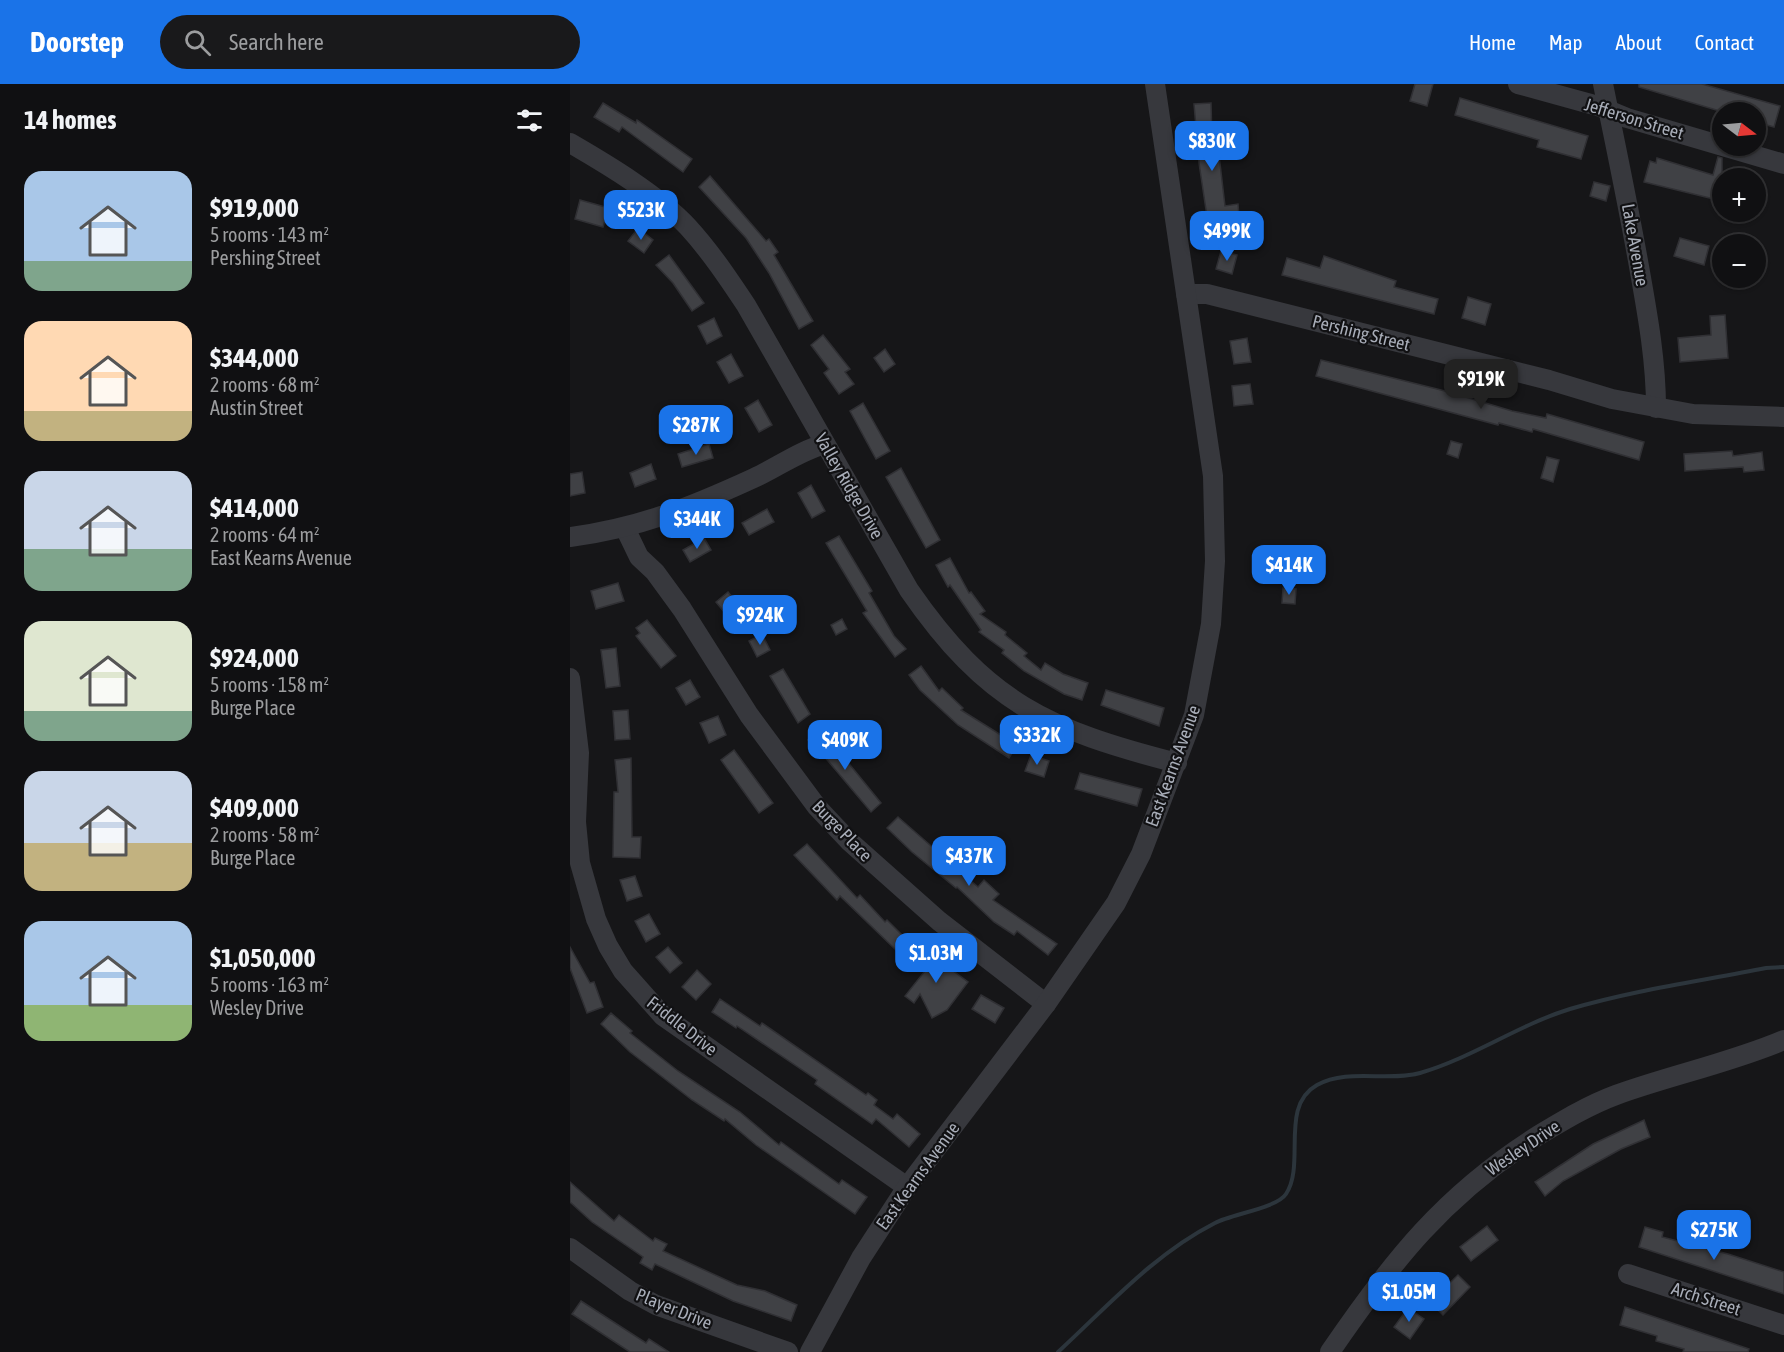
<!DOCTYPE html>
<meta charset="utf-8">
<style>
body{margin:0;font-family:"Asap Condensed",sans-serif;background:#19191b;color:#f1f3f6;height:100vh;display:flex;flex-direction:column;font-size:22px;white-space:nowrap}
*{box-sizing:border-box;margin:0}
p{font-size:20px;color:#9c9d9f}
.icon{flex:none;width:33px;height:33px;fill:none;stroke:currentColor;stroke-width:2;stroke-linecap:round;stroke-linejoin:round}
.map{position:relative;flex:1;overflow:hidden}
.details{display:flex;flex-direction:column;background:#101012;width:570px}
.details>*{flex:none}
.needle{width:39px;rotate:106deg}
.fabs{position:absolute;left:1142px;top:18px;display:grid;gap:12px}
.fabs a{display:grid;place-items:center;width:54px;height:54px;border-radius:50%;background:#101012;box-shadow:0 2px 4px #0004,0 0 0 2px #303032;font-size:30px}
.price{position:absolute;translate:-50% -51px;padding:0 14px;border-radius:12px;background:#1a73e8;color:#fff;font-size:20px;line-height:39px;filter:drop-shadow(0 2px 3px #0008)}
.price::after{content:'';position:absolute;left:50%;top:36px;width:18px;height:14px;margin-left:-9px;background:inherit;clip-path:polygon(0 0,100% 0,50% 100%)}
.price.on{background:#222;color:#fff}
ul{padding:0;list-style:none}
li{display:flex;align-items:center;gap:18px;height:150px;padding:0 24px}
li span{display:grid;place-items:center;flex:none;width:168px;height:120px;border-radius:18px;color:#555}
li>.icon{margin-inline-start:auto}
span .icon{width:72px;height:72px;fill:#fffc;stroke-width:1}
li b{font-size:26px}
h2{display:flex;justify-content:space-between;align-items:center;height:72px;padding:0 24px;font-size:26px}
header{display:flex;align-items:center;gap:36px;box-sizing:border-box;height:84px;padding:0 30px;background:#1a73e8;color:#fff}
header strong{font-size:28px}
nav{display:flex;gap:33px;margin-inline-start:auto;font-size:21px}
.search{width:420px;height:54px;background:#19191b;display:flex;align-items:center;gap:15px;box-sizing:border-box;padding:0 21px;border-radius:33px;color:#9c9d9f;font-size:22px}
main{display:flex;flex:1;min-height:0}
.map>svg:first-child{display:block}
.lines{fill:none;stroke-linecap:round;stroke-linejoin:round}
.stream{stroke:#2c353c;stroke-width:4}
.building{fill:#404145;stroke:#303034;stroke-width:1.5}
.minor{stroke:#37383d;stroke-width:20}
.labels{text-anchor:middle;stroke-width:4.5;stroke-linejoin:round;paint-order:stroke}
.street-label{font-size:18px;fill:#a8adb8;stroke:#111113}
</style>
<header>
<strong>Doorstep</strong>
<div class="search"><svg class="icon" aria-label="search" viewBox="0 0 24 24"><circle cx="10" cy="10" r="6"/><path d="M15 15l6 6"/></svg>Search here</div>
<nav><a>Home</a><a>Map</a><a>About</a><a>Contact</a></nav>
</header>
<main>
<section class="details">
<h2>14 homes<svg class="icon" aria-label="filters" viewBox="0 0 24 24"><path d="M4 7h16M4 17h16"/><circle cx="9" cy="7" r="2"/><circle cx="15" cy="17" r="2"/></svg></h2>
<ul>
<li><span style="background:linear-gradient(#a9c7e8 75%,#7fa58c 0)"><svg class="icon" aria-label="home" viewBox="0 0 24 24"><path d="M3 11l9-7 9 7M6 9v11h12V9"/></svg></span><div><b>$919,000</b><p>5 rooms · 143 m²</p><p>Pershing Street</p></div></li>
<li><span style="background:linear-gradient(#ffd9b3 75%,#c2b280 0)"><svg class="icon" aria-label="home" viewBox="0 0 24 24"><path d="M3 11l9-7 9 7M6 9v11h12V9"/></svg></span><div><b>$344,000</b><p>2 rooms · 68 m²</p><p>Austin Street</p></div></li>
<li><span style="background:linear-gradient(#c9d6e8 65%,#7fa58c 0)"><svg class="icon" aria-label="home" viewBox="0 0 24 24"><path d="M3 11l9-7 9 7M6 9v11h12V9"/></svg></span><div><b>$414,000</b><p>2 rooms · 64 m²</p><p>East Kearns Avenue</p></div></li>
<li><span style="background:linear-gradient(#dfe7d0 75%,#7fa58c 0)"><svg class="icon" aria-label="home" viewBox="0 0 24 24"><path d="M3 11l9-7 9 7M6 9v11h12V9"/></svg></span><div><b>$924,000</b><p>5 rooms · 158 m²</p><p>Burge Place</p></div></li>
<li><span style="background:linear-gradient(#c9d6e8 60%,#c2b280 0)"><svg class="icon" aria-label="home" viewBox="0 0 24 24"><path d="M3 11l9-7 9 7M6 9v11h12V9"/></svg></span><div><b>$409,000</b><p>2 rooms · 58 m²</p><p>Burge Place</p></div></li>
<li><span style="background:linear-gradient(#a9c7e8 70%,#8fb573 0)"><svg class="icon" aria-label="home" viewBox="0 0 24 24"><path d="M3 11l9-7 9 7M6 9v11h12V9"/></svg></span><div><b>$1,050,000</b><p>5 rooms · 163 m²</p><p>Wesley Drive</p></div></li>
</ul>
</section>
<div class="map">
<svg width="1214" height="1268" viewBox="0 0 1214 1268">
<rect width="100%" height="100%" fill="#161618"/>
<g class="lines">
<!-- stream -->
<path class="stream" d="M488 1268C538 1222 584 1170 645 1139 662 1130 707 1124 716 1110 736 1080 709 1022 747 1001 778 984 816 998 850 989 902 974 948 941 1000 925 1064 906 1131 897 1196 884L1214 883"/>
</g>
<!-- building -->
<g class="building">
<path d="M845 0H863L857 22 840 17Z"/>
<path d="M1069 0H1132L1210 22 1204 43 1186 38 1189 28H1153L1069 3Z"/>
<path d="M890 14 1018 52 1011 75 967 63 969 56 885 31Z"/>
<path d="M33 19 66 39 67 36 122 75 113 88 52 43 49 48 24 33Z"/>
<path d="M641 19 642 55 647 54 655 122 668 120 669 132 662 133 663 143 639 146 629 79 624 20Z"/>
<path d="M1148 73 1152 74V117L1074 98 1080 77 1086 79 1087 74 1143 91Z"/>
<path d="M140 92 196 157 199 155 208 168 204 171 243 237 229 245 199 189 176 154 129 103Z"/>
<path d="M1024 98 1040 102 1036 117 1020 112Z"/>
<path d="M10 116 39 124 33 143 5 135Z"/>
<path d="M68 144 83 156 74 169 58 157Z"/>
<path d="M1110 154 1139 162 1134 181 1104 172Z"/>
<path d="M651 167 667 171 662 190 646 185Z"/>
<path d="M99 171 134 219 122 227 103 199 86 181Z"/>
<path d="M754 172 826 197 824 203 868 215 864 230 712 191 717 174 750 184Z"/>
<path d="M898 213 921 220 915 241 892 234Z"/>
<path d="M1155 231 1158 274 1110 278 1108 254 1141 251 1140 232Z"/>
<path d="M144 234 152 252 137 260 128 242Z"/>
<path d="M253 251 280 285 275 288 284 300 269 310 254 289 259 285 241 261Z"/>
<path d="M677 254 681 278 664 280 660 257Z"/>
<path d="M315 265 325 280 314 288 304 274Z"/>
<path d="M161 270 173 292 159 299 147 278Z"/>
<path d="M751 276 879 308 942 327 976 334 977 330 1074 358 1069 376 963 345 962 348 929 339 928 341 746 292Z"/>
<path d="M680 300 683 320 664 322 662 302Z"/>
<path d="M188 316 202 341 189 348 175 324Z"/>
<path d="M293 319 320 367 306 375 280 327Z"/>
<path d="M148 326 157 346 148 350 139 330Z"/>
<path d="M881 357 892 360 888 374 877 370Z"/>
<path d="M139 360 143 374 112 383 108 370Z"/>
<path d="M1162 367 1163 372 1192 368 1194 386 1174 388 1173 383 1115 387 1114 370Z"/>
<path d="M977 373 989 376 983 398 971 394Z"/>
<path d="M81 380 86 395 65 403 60 389Z"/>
<path d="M331 384 370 456 356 464 316 393Z"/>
<path d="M12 388 15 409 0 412V390Z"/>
<path d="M241 401 255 427 242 434 228 409Z"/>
<path d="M197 425 204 438 179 451 172 439Z"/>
<path d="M269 452 302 507 299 509 324 552 336 565 325 573 293 529 297 527 256 459Z"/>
<path d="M134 454 141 466 120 478 113 466Z"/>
<path d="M380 474 399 509 401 508 415 527 410 530 436 548 435 551 457 569 454 572 471 586 475 579 493 590 518 599 512 616 494 610 454 587 432 569 434 566 409 548 411 546 380 501 378 503 366 481Z"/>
<path d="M48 499 54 517 26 525 21 507Z"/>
<path d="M713 504 726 505 725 520 712 519Z"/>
<path d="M158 508 176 530 164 540 146 518Z"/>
<path d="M272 535 277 545 266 551 261 541Z"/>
<path d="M77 536 106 572 91 584 66 552 70 549 66 544Z"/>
<path d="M192 550 200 566 187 573 179 557Z"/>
<path d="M46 564 50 602 36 604 31 566Z"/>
<path d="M351 582 369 607 372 604 393 624 391 626 447 661 439 674 388 641 350 606 339 591Z"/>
<path d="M213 585 240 630 228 639 200 592Z"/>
<path d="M120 596 130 613 116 621 106 604Z"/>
<path d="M536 606 594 624 589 642 531 621Z"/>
<path d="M58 626 60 655 45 656 43 627Z"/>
<path d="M148 632 156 651 139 659 130 639Z"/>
<path d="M251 647 273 679 276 676 311 719 301 728 253 671 250 673 238 656Z"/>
<path d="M164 666 203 719 189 729 151 676Z"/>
<path d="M461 671 479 677 474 693 455 687Z"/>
<path d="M61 674 62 753H71L70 774 43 773 44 708H48L45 676Z"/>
<path d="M510 689 572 705 567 722 505 705Z"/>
<path d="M328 733 408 803 414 796 429 810 423 816 487 860 478 871 447 847 444 851 424 838 387 803 386 804 342 768 317 744Z"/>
<path d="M237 760 287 814 290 811 315 838 317 836 337 856 327 867 270 812 267 816 224 771Z"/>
<path d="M65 792 72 812 57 817 50 796Z"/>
<path d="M79 830 90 850 76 858 65 837Z"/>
<path d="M0 863 20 899 24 898 33 923 17 929 0 884Z"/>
<path d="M98 863 112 879 100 889 86 873Z"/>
<path d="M351 863 398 898 377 926 362 934 350 910 344 919 335 912 355 887 342 878Z"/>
<path d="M127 886 141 900 126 916 112 903Z"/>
<path d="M411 911 434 924 425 939 402 925Z"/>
<path d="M150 915 190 942 192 939 296 1011 298 1009 307 1016 304 1021 323 1035 327 1030 350 1050 339 1063 306 1035 302 1040 245 1000 247 996 167 942 166 944 142 928Z"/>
<path d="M41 929 62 947 60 949 108 987 170 1028 209 1061 211 1058 269 1100 272 1096 297 1113 285 1130 186 1061 155 1035 154 1037 122 1016 60 968 31 940Z"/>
<path d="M1074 1036 1080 1053 1051 1065 993 1097 975 1112 965 1098 1023 1060Z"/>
<path d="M0 1098 44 1137 49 1131 83 1157 85 1154 97 1160 93 1167 167 1201 195 1207 227 1221 221 1237 163 1217 85 1180 82 1186 70 1179 73 1173 22 1138 0 1118Z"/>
<path d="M917 1142 928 1156 901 1177 890 1163Z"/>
<path d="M1075 1143 1093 1148 1092 1153 1158 1170 1214 1188V1210L1069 1163Z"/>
<path d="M888 1191 900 1203 873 1231 860 1218Z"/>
<path d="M11 1217 76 1259 79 1255 99 1268H60L2 1230Z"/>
<path d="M1055 1223 1179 1265 1178 1268H1113L1114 1265 1086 1257 1087 1252 1050 1241Z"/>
<path d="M838 1224 854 1235 840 1255 824 1243Z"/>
</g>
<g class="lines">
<!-- minor -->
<g class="minor">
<path d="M948 0 1028 22 1057 34 1214 80"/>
<path d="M1033 0C1046 63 1059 125 1070 188 1078 233 1086 278 1086 324"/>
<path d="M0 59C38 81 88 111 118 143 140 167 158 194 176 221L339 506C417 619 478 646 607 679"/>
<path d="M616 210H637L979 296 1042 315 1123 330 1214 333"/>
<path d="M55 444 69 473 85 488 112 525 179 631 247 723 279 757 369 837 476 920"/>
<path d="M0 453C69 444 121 423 184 394 208 383 229 367 255 360"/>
<path d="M0 594 9 669 6 738 10 779 26 835 38 862 53 887 93 932 337 1103"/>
<path d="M0 1164 60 1207 86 1221 218 1268"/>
<path d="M1058 1190 1214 1241"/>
<path d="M240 1268 291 1174 337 1103 476 920 546 819 571 770 624 631 641 540 645 477 643 392 585 0"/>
<path d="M760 1268C822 1177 875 1110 969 1051 994 1036 1019 1021 1046 1011 1101 991 1160 979 1214 956"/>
</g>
</g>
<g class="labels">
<!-- street labels -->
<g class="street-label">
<text transform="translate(1064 35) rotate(17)" y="6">Jefferson Street</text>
<text transform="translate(1065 161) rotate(80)" y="6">Lake Avenue</text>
<text transform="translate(791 249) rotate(14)" y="6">Pershing Street</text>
<text transform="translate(279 402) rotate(60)" y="6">Valley Ridge Drive</text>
<text transform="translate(603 682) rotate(-70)" y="6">East Kearns Avenue</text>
<text transform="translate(272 747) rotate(46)" y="6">Burge Place</text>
<text transform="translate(112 942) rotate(38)" y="6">Friddle Drive</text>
<text transform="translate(953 1064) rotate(-34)" y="6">Wesley Drive</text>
<text transform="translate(348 1092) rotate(-54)" y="6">East Kearns Avenue</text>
<text transform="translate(1136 1215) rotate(18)" y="6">Arch Street</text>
<text transform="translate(104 1225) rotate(22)" y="6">Player Drive</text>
</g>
</g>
</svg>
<div class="fabs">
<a><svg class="needle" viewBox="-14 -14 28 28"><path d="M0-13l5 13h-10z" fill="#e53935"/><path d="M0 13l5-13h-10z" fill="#9c9d9f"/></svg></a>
<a>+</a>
<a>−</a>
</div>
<b class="price" style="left:642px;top:88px">$830K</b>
<b class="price" style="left:71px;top:157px">$523K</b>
<b class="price" style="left:657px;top:178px">$499K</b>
<b class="price on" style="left:911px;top:326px">$919K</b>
<b class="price" style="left:126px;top:372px">$287K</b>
<b class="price" style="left:127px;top:466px">$344K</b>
<b class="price" style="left:719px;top:512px">$414K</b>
<b class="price" style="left:190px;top:562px">$924K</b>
<b class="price" style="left:467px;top:682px">$332K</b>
<b class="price" style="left:275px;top:687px">$409K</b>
<b class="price" style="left:399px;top:803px">$437K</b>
<b class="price" style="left:366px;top:900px">$1.03M</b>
<b class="price" style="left:1144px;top:1177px">$275K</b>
<b class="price" style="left:839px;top:1239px">$1.05M</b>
</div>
</main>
